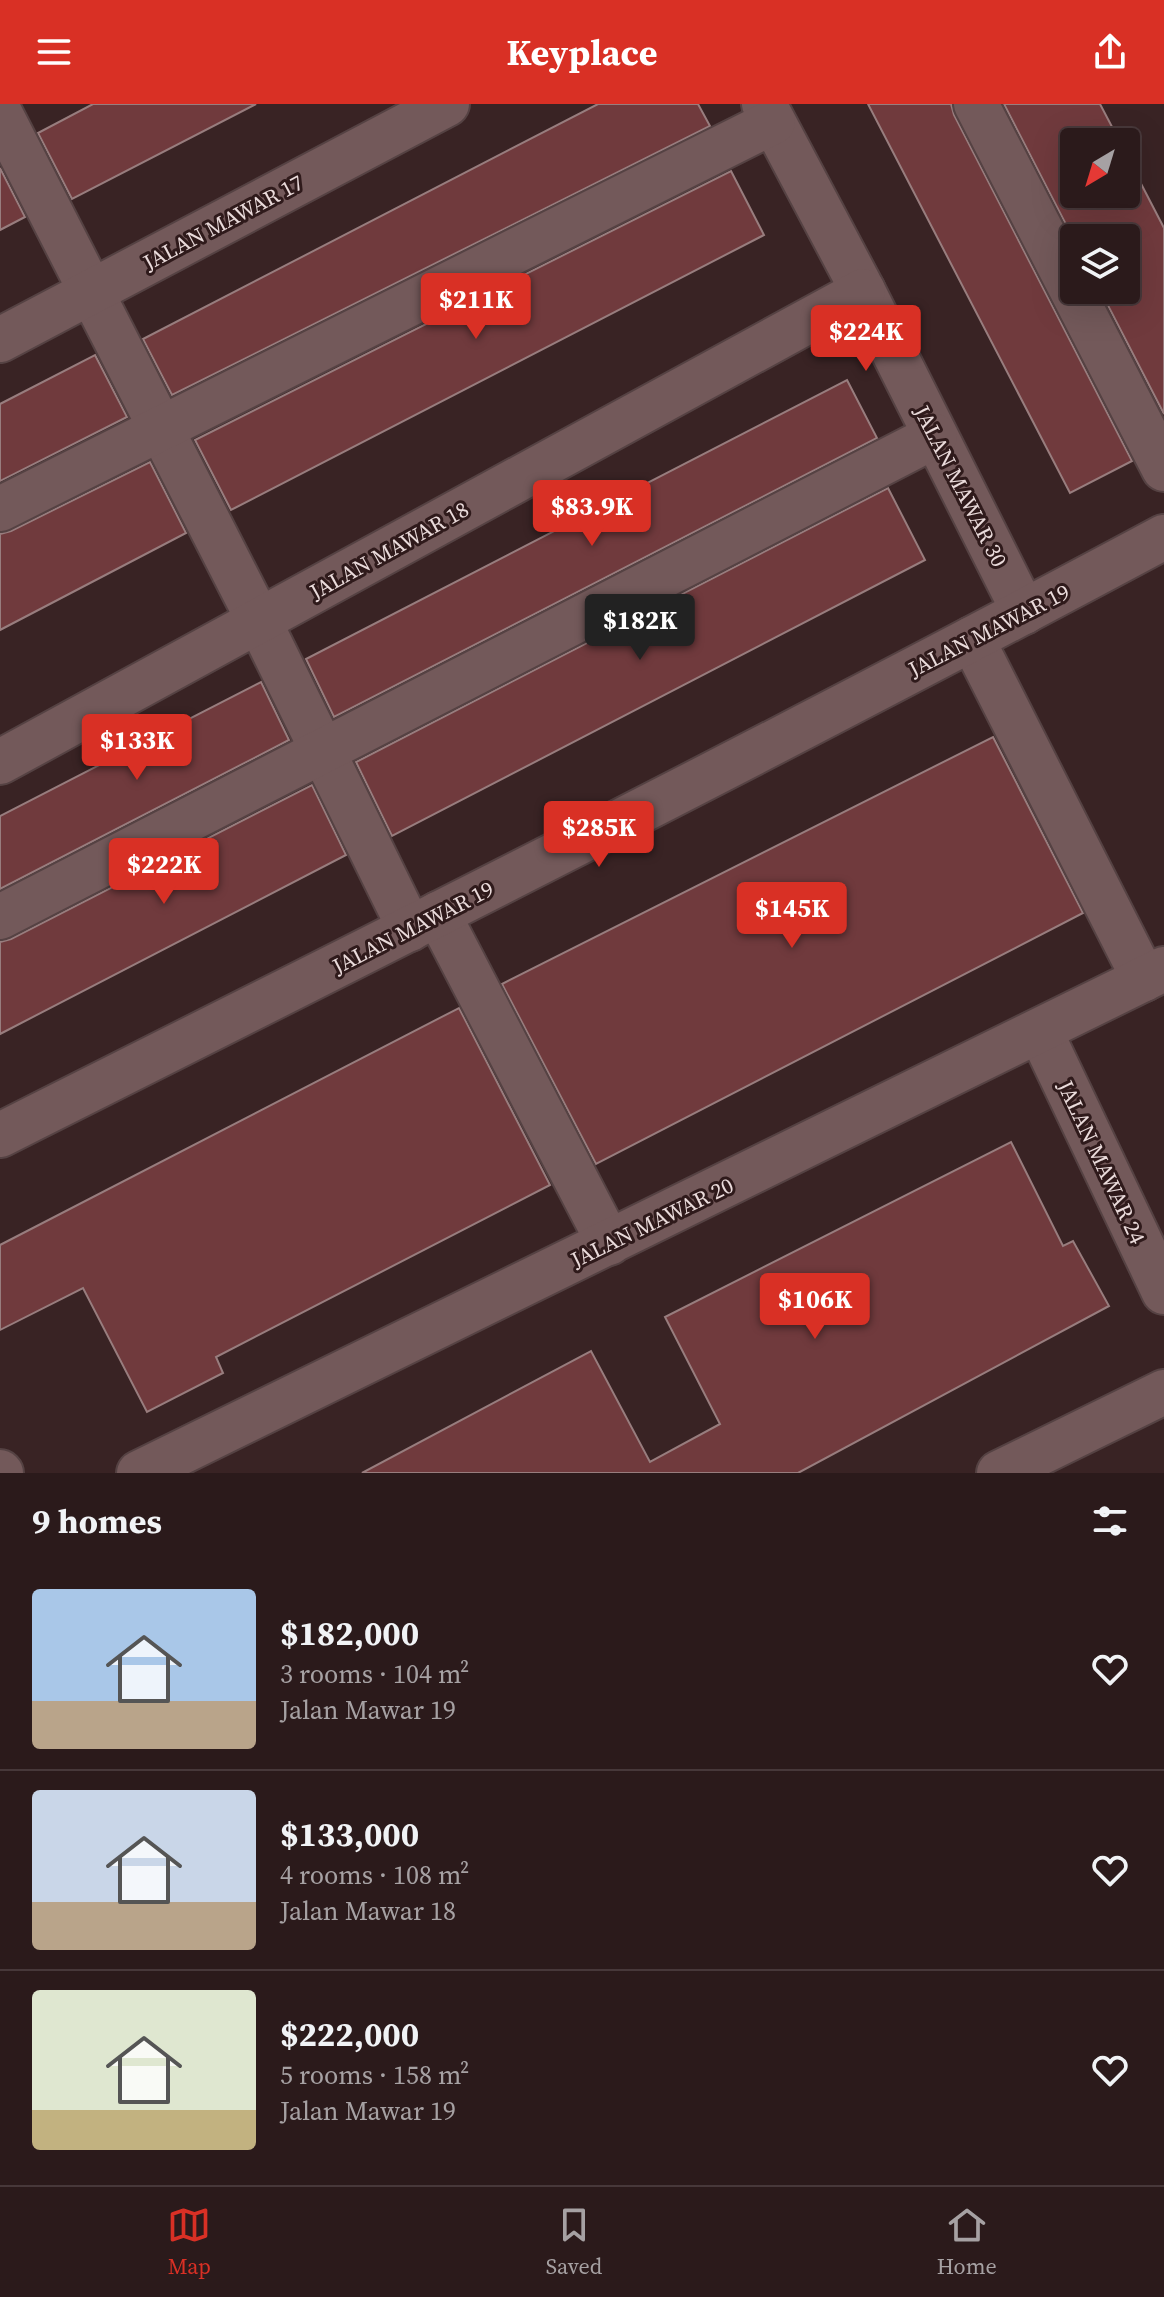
<!DOCTYPE html>
<meta charset="utf-8">
<style>
body{margin:0;font-family:"Source Serif 4",serif;background:#332324;color:#f1f3f6;height:100vh;display:flex;flex-direction:column;font-size:30px;white-space:nowrap}
*{box-sizing:border-box;margin:0}
p{font-size:26px;color:#a6a1a3}
.icon{flex:none;width:44px;height:44px;fill:none;stroke:currentColor;stroke-width:2;stroke-linecap:round;stroke-linejoin:round}
.map{position:relative;height:1369px;overflow:hidden}
.details{display:flex;flex-direction:column;background:#2b1a1b;flex:1}
.details>*{flex:none}
.needle{width:52px;rotate:218deg}
.controls{position:absolute;left:1060px;top:24px;display:grid;gap:16px}
.controls a{display:grid;place-items:center;width:80px;height:80px;border-radius:8px;background:#2b1a1b;box-shadow:0 8px 32px #0002,0 0 0 2px #47383a;font-size:40px}
.price{position:absolute;translate:-50% -68px;padding:0 18px;border-radius:8px;background:#d93025;color:#fff;font-size:26px;line-height:52px;filter:drop-shadow(0 2px 4px #0008)}
.price::after{content:'';position:absolute;left:50%;top:48px;width:24px;height:18px;margin-left:-12px;background:inherit;clip-path:polygon(0 0,100% 0,50% 100%)}
.price.on{background:#222;color:#fff}
ul{padding:0;list-style:none}
li{display:flex;align-items:center;gap:24px;height:200px;padding:0 32px}
li+li{border-top:2px solid #47383a}
li span{display:grid;place-items:center;flex:none;width:224px;height:160px;border-radius:8px;color:#555}
li>.icon{margin-inline-start:auto}
span .icon{width:96px;height:96px;fill:#fffc;stroke-width:1}
li b{font-size:34px}
h2{display:flex;justify-content:space-between;align-items:center;height:96px;padding:0 32px;font-size:34px}
header{display:flex;justify-content:space-between;align-items:center;height:104px;padding:0 32px;background:#d93025;color:#fff;font-size:36px;font-weight:700}
.dock{display:flex;justify-content:space-around;align-items:center;height:112px;border-top:2px solid #47383a;background:#2b1a1b;font-size:22px;color:#a6a1a3}
.dock a{display:grid;justify-items:center;gap:4px}
.dock .on{color:#d93025}
.map>svg:first-child{display:block}
.building{fill:#703a3d;stroke:#987d7e;stroke-width:2}
.lines{fill:none;stroke-linecap:round;stroke-linejoin:round}
.minor-casing{stroke:#554243;stroke-width:48}
.minor{stroke:#73595a;stroke-width:44}
.labels{text-anchor:middle;stroke-width:6;stroke-linejoin:round;paint-order:stroke}
.street-label{font-size:22px;fill:#eadbdb;stroke:#2f1a1b}
</style>
<header><svg class="icon" aria-label="menu" viewBox="0 0 24 24"><path d="M4 6h16M4 12h16M4 18h16"/></svg>Keyplace<svg class="icon" aria-label="share" viewBox="0 0 24 24"><path d="M12 15V3M7 8l5-5 5 5M5 13v7h14v-7"/></svg></header>
<div class="map">
<svg width="1164" height="1369" viewBox="0 0 1164 1369">
<rect width="100%" height="100%" fill="#392324"/>
<!-- building -->
<g class="building">
<path d="M93 0H256L72 95 38 29Z"/>
<path d="M598 0H698L710 22 172 291 143 235Z"/>
<path d="M868 0H951L954 11 1132 357 1070 389Z"/>
<path d="M1004 0H1100L1120 38H1074V90H1126V50L1136 70 1164 124V310L1100 186H1126V134L1074 136Z"/>
<path d="M0 64 25 113 0 126Z"/>
<path d="M731 67 764 131 231 406 195 336Z"/>
<path d="M95 251 127 313 0 377V300Z"/>
<path d="M847 276 877 334 334 613 306 555Z"/>
<path d="M150 358 186 429 0 526V430L11 427Z"/>
<path d="M888 384 925 456 392 732 356 658Z"/>
<path d="M261 578 289 636 0 785V712Z"/>
<path d="M993 633 1083 809 596 1060 502 880Z"/>
<path d="M312 681 346 751 0 930V838L11 835Z"/>
<path d="M459 904 550 1081 216 1253 223 1269 147 1308 83 1184 0 1226V1141Z"/>
<path d="M1011 1038 1063 1142 1073 1137 1109 1202 798 1369H362L591 1247 650 1358 720 1320 665 1213Z"/>
</g>
<g class="lines">
<!-- minor casing -->
<g class="minor-casing">
<g id="minor">
<path d="M764 0 863 187 1024 508"/>
<path d="M976 0 1164 365"/>
<path d="M0 9 259 517 410 825"/>
<path d="M0 236 447 0"/>
<path d="M0 405 773 18"/>
<path d="M972 535 1144 875"/>
<path d="M0 658 863 187"/>
<path d="M438 810 609 1139"/>
<path d="M0 813 935 332"/>
<path d="M1040 927 1164 1188"/>
<path d="M0 1031C390 835 780 639 1164 433"/>
<path d="M0 1368 1 1369"/>
<path d="M139 1369 1164 865"/>
<path d="M999 1369 1164 1288"/>
</g>
</g>
<!-- minor -->
<use href="#minor" class="minor"/>
</g>
<g class="labels">
<!-- street labels -->
<g class="street-label">
<text transform="translate(223 118) rotate(-28)" y="8">JALAN MAWAR 17</text>
<text transform="translate(961 382) rotate(63)" y="8">JALAN MAWAR 30</text>
<text transform="translate(389 446) rotate(-29)" y="8">JALAN MAWAR 18</text>
<text transform="translate(989 526) rotate(-27)" y="8">JALAN MAWAR 19</text>
<text transform="translate(413 823) rotate(-27)" y="8">JALAN MAWAR 19</text>
<text transform="translate(1102 1058) rotate(65)" y="8">JALAN MAWAR 24</text>
<text transform="translate(652 1118) rotate(-26)" y="8">JALAN MAWAR 20</text>
</g>
</g>
</svg>
<div class="controls">
<a><svg class="needle" viewBox="-14 -14 28 28"><path d="M0-13l5 13h-10z" fill="#e53935"/><path d="M0 13l5-13h-10z" fill="#a6a1a3"/></svg></a>
<a><svg class="icon" aria-label="layers" viewBox="0 0 24 24"><path d="M12 4l9 5-9 5-9-5zM3 14l9 5 9-5"/></svg></a>
</div>
<b class="price" style="left:476px;top:237px">$211K</b>
<b class="price" style="left:866px;top:269px">$224K</b>
<b class="price" style="left:592px;top:444px">$83.9K</b>
<b class="price on" style="left:640px;top:558px">$182K</b>
<b class="price" style="left:137px;top:678px">$133K</b>
<b class="price" style="left:599px;top:765px">$285K</b>
<b class="price" style="left:164px;top:802px">$222K</b>
<b class="price" style="left:792px;top:846px">$145K</b>
<b class="price" style="left:815px;top:1237px">$106K</b>
</div>
<section class="details">
<h2>9 homes<svg class="icon" aria-label="filters" viewBox="0 0 24 24"><path d="M4 7h16M4 17h16"/><circle cx="9" cy="7" r="2"/><circle cx="15" cy="17" r="2"/></svg></h2>
<ul>
<li><span style="background:linear-gradient(#a9c7e8 70%,#b9a48a 0)"><svg class="icon" aria-label="home" viewBox="0 0 24 24"><path d="M3 11l9-7 9 7M6 9v11h12V9"/></svg></span><div><b>$182,000</b><p>3 rooms · 104 m²</p><p>Jalan Mawar 19</p></div><svg class="icon" aria-label="heart" viewBox="0 0 24 24"><path d="M12 20l-8-8c-3-5 5-10 8-4 3-6 11-1 8 4z"/></svg></li>
<li><span style="background:linear-gradient(#c9d6e8 70%,#b9a48a 0)"><svg class="icon" aria-label="home" viewBox="0 0 24 24"><path d="M3 11l9-7 9 7M6 9v11h12V9"/></svg></span><div><b>$133,000</b><p>4 rooms · 108 m²</p><p>Jalan Mawar 18</p></div><svg class="icon" aria-label="heart" viewBox="0 0 24 24"><path d="M12 20l-8-8c-3-5 5-10 8-4 3-6 11-1 8 4z"/></svg></li>
<li><span style="background:linear-gradient(#dfe7d0 75%,#c2b280 0)"><svg class="icon" aria-label="home" viewBox="0 0 24 24"><path d="M3 11l9-7 9 7M6 9v11h12V9"/></svg></span><div><b>$222,000</b><p>5 rooms · 158 m²</p><p>Jalan Mawar 19</p></div><svg class="icon" aria-label="heart" viewBox="0 0 24 24"><path d="M12 20l-8-8c-3-5 5-10 8-4 3-6 11-1 8 4z"/></svg></li>
</ul>
</section>
<nav class="dock">
<a class="on"><svg class="icon" aria-label="map" viewBox="0 0 24 24"><path d="M3 6l6-2 6 2 6-2v14l-6 2-6-2-6 2zM9 4v14M15 6v14"/></svg>Map</a>
<a><svg class="icon" aria-label="saved" viewBox="0 0 24 24"><path d="M7 4h10v16l-5-4-5 4z"/></svg>Saved</a>
<a><svg class="icon" aria-label="home" viewBox="0 0 24 24"><path d="M3 11l9-7 9 7M6 9v11h12V9"/></svg>Home</a>
</nav>
